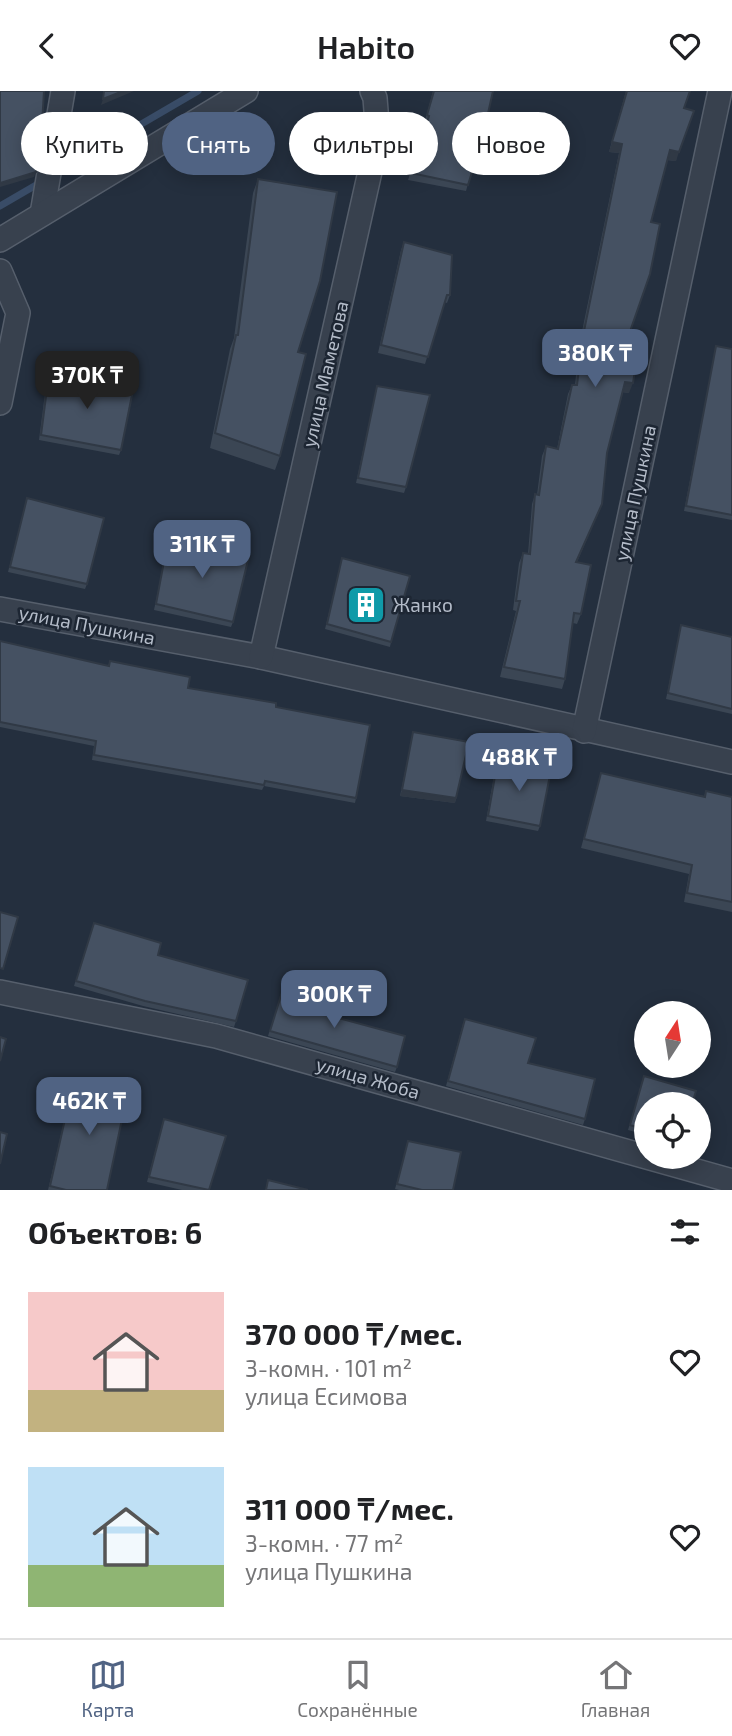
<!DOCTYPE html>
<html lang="ru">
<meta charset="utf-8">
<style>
body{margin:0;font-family:"Exo 2",sans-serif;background:#f6f6f6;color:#202124;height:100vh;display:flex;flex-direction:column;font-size:26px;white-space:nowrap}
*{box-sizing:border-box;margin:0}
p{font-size:23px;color:#757577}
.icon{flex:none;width:38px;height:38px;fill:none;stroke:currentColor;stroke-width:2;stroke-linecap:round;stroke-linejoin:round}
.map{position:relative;height:1099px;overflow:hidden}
.side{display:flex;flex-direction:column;background:#fff;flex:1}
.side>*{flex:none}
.banner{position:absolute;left:21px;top:21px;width:691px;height:63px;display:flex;gap:14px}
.needle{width:46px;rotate:12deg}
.controls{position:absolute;left:634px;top:910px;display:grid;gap:14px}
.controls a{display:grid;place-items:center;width:77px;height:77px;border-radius:50%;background:#fff;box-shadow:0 4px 18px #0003;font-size:35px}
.price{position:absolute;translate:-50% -60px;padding:0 16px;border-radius:14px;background:#506383;color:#fff;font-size:23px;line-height:46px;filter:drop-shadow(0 2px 4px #0008)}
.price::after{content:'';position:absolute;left:50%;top:42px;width:21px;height:16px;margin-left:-10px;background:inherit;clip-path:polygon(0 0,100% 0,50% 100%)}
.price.on{background:#222;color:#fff}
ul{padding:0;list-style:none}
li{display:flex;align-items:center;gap:21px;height:175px;padding:0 28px}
li span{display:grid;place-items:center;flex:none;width:196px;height:140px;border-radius:0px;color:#555}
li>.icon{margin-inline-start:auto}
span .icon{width:84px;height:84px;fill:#fffc;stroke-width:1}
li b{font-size:30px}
h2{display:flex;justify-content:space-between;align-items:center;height:84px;padding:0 28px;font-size:30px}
.tag{padding:0 24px;border-radius:32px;background:#fff;box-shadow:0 4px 18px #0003;font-size:24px;line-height:63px}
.tag.on{background:#506383;color:#fff}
header{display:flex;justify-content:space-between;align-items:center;height:91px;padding:0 28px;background:#fff;font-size:32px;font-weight:600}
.tabs{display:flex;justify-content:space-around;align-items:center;height:98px;border-top:2px solid #e0e0e0;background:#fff;font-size:19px;color:#757577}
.tabs a{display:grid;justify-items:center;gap:4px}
.tabs .on{color:#506383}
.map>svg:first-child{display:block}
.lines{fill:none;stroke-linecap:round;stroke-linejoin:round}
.stream{stroke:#394c67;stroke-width:7}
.minor-casing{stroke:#565f6c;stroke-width:26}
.minor{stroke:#38414e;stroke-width:23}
.wall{fill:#3b4654}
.shaded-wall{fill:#303945}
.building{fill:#455162;stroke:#303945;stroke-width:2}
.labels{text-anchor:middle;stroke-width:5;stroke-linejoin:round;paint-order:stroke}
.street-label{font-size:19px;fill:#b4bcc9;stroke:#1d2633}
.poi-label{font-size:19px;fill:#b4bcc9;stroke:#1d2633;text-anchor:start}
</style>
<header><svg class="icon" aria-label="back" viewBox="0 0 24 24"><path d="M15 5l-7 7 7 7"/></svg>Habito<svg class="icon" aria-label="heart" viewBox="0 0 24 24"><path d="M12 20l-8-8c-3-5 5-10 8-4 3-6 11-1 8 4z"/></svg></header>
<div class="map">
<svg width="732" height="1099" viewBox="0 0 732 1099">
<rect width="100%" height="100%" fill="#242f3e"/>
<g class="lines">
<!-- stream -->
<g class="stream">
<path d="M54 84 198 0"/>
<path d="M0 115 43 90"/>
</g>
<!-- minor casing -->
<g class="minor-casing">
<g id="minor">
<path d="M42 123 63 0"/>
<path d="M0 149 246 0"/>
<path d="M0 180 18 222 0 312"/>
<path d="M0 518 261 566 732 671"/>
<path d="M261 566 378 45 375 7 372 0"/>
<path d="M584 640 720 0"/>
<path d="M0 901 216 945 732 1090"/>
</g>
</g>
<!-- minor -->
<use href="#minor" class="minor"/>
</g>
<!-- wall -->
<g class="wall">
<path d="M433 0H493L466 100 408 89 427 31 425 30Z"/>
<path d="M626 0H690L684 17 676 70 667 69 651 131 626 252 629 302 622 301 607 362 602 413 577 471 581 523 577 533 573 532 565 588 562 598 500 586 516 520 513 519 519 472 523 462 528 463 532 413 535 403 537 404 542 365 546 355 557 358 568 303 572 294H575L579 255 619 62 609 61Z"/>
<path d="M258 88 298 261 280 365 275 379 210 357 230 258 234 247 253 102Z"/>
<path d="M404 151 450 204 447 212 444 211 425 273 378 262 401 159Z"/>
<path d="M716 255 732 258V429L684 420Z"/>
<path d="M49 282 121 359 119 364 39 349 47 287Z"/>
<path d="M377 295 406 396 404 402 356 392Z"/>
<path d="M27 407 87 493 85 498 8 481Z"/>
<path d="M168 449 233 531 231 536 154 519Z"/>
<path d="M342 467 391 551 390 556 325 538Z"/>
<path d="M681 534 732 546V623L666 608Z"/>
<path d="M0 550 108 575 110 570 188 597 276 616 356 707 355 712 264 695 262 699 92 669 94 655 0 636Z"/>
<path d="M413 641 456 707 455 712 400 705Z"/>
<path d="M498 668 540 735 538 740 486 730 496 673Z"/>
<path d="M601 682 704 705 706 700 732 706V821L684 811 689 783 581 757Z"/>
<path d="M94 832 158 864 236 930 234 936 143 915 74 895Z"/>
<path d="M283 898 397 976 395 981 268 945Z"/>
<path d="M463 933 585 1028 583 1034 446 995Z"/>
<path d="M644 985 646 1013V1044L628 1039Z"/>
<path d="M74 988 107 1099H48Z"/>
<path d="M162 1034 209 1099H182L147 1091Z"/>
<path d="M408 1050 453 1099H399L395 1098Z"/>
</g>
<!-- shaded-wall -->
<g class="shaded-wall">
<path d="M123 0H134L101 14 103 8Z"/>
<path d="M612 51 622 53 619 62 609 61Z"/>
<path d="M670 59 679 61 676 70 666 69Z"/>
<path d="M36 81 34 86 0 96V92Z"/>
<path d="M625 291 633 292 629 302 621 301Z"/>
<path d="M402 699 456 707 455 712 400 705Z"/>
</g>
<!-- building -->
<g class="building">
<path d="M0 0H44L41 51 36 81 0 92Z"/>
<path d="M104 0H123L103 8Z"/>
<path d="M434 0H493L483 45 468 94 411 82 429 25 427 24Z"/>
<path d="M627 0H690L684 17 694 20 679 61 670 59 651 131 660 133 650 183 626 252 639 254 633 292 625 291 607 362 602 413 576 471 591 474 581 523 574 522 565 588 504 576 520 510H516L523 462 530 463 535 403 539 404 546 355 558 358 572 294H577L583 245 622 53 612 51Z"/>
<path d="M258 88 337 101 320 190 298 261 306 263 280 365 215 342 236 244H238Z"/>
<path d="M404 151 452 164 450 204H447L428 266 381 254Z"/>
<path d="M716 255 732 258V424L686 415Z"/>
<path d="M49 282 134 294 121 359 41 344Z"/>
<path d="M377 295 430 304 406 396 358 387Z"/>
<path d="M27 407 104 427 87 493 10 476Z"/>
<path d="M168 449 249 465 233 531 156 513Z"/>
<path d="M342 467 410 485 391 551 327 533Z"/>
<path d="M681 534 732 546V618L668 602Z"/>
<path d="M0 550 109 575 110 570 190 586 188 597 276 612V616L370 634 356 707 265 690 264 694 94 664 96 650 0 631Z"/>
<path d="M413 641 469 651 456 707 402 699Z"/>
<path d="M498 668 551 679 540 735 488 725Z"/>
<path d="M601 682 705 706 706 700 732 706V811L687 802 692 774 584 748Z"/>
<path d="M0 821 18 826 3 878 0 877Z"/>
<path d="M94 832 161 852 158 864 248 889 236 930 145 910 76 890Z"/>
<path d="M283 898 324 910 320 922 405 945 397 976 270 940Z"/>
<path d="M465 928 536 947 528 972 595 988 585 1028 448 990Z"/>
<path d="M0 946 6 948 0 970Z"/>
<path d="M644 985 696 1000 692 1013H646V1039L630 1034Z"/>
<path d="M74 988 128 1000 107 1099H66L50 1095Z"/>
<path d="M164 1028 226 1045 209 1099 149 1086Z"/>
<path d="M0 1041 7 1043 0 1073Z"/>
<path d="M408 1050 461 1061 453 1099H422L397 1093Z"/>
<path d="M268 1089 308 1099H266Z"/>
</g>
<!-- icons -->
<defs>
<g id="building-square" transform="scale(2.0125)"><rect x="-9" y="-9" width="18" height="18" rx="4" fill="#0f9aa8" stroke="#1d2633"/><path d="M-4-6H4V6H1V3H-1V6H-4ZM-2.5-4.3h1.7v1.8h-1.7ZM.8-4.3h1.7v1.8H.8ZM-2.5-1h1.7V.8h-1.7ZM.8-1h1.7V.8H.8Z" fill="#fff"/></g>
</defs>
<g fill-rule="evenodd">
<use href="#building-square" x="366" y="514"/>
</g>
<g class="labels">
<!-- street labels -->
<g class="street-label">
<text transform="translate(325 283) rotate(-77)" y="7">улица Маметова</text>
<text transform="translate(635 402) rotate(-78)" y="7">улица Пушкина</text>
<text transform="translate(87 534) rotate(11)" y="7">улица Пушкина</text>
<text transform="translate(368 987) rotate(16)" y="7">улица Жоба</text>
</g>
<!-- poi labels -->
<g class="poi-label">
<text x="393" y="521">Жанко</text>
</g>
</g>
</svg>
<div class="controls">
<a><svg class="needle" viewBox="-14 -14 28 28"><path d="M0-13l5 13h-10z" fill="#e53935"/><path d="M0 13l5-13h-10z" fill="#757577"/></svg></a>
<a><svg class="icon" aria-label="locate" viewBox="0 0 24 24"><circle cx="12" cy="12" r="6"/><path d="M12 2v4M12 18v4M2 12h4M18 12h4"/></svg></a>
</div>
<b class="price" style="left:595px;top:298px">380K ₸</b>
<b class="price on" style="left:87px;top:320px">370K ₸</b>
<b class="price" style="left:202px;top:489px">311K ₸</b>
<b class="price" style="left:519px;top:702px">488K ₸</b>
<b class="price" style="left:334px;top:939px">300K ₸</b>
<b class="price" style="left:89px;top:1046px">462K ₸</b>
<div class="banner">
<a class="tag">Купить</a>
<a class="tag on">Снять</a>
<a class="tag">Фильтры</a>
<a class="tag">Новое</a>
</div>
</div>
<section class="side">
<h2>Объектов: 6<svg class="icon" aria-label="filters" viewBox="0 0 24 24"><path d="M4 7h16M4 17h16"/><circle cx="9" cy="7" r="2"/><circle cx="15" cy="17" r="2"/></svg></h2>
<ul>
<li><span style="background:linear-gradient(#f6c9c9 70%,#c2b280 0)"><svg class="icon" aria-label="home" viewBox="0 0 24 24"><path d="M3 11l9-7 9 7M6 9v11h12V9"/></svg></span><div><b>370 000 ₸/мес.</b><p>3-комн. · 101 m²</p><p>улица Есимова</p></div><svg class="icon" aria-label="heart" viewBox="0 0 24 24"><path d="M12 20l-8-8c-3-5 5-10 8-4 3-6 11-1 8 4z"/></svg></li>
<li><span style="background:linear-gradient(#bfe0f5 70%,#8fb573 0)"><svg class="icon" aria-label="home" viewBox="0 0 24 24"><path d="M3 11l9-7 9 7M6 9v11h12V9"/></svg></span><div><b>311 000 ₸/мес.</b><p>3-комн. · 77 m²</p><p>улица Пушкина</p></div><svg class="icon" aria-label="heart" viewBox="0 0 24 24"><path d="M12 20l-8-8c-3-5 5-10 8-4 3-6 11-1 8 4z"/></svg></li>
</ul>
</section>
<nav class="tabs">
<a class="on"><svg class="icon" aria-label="map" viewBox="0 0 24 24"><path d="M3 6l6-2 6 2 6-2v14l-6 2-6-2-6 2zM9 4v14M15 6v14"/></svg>Карта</a>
<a><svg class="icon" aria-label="saved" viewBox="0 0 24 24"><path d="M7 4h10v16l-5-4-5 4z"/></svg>Сохранённые</a>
<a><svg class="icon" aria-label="home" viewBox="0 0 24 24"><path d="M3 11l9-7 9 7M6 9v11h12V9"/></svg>Главная</a>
</nav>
